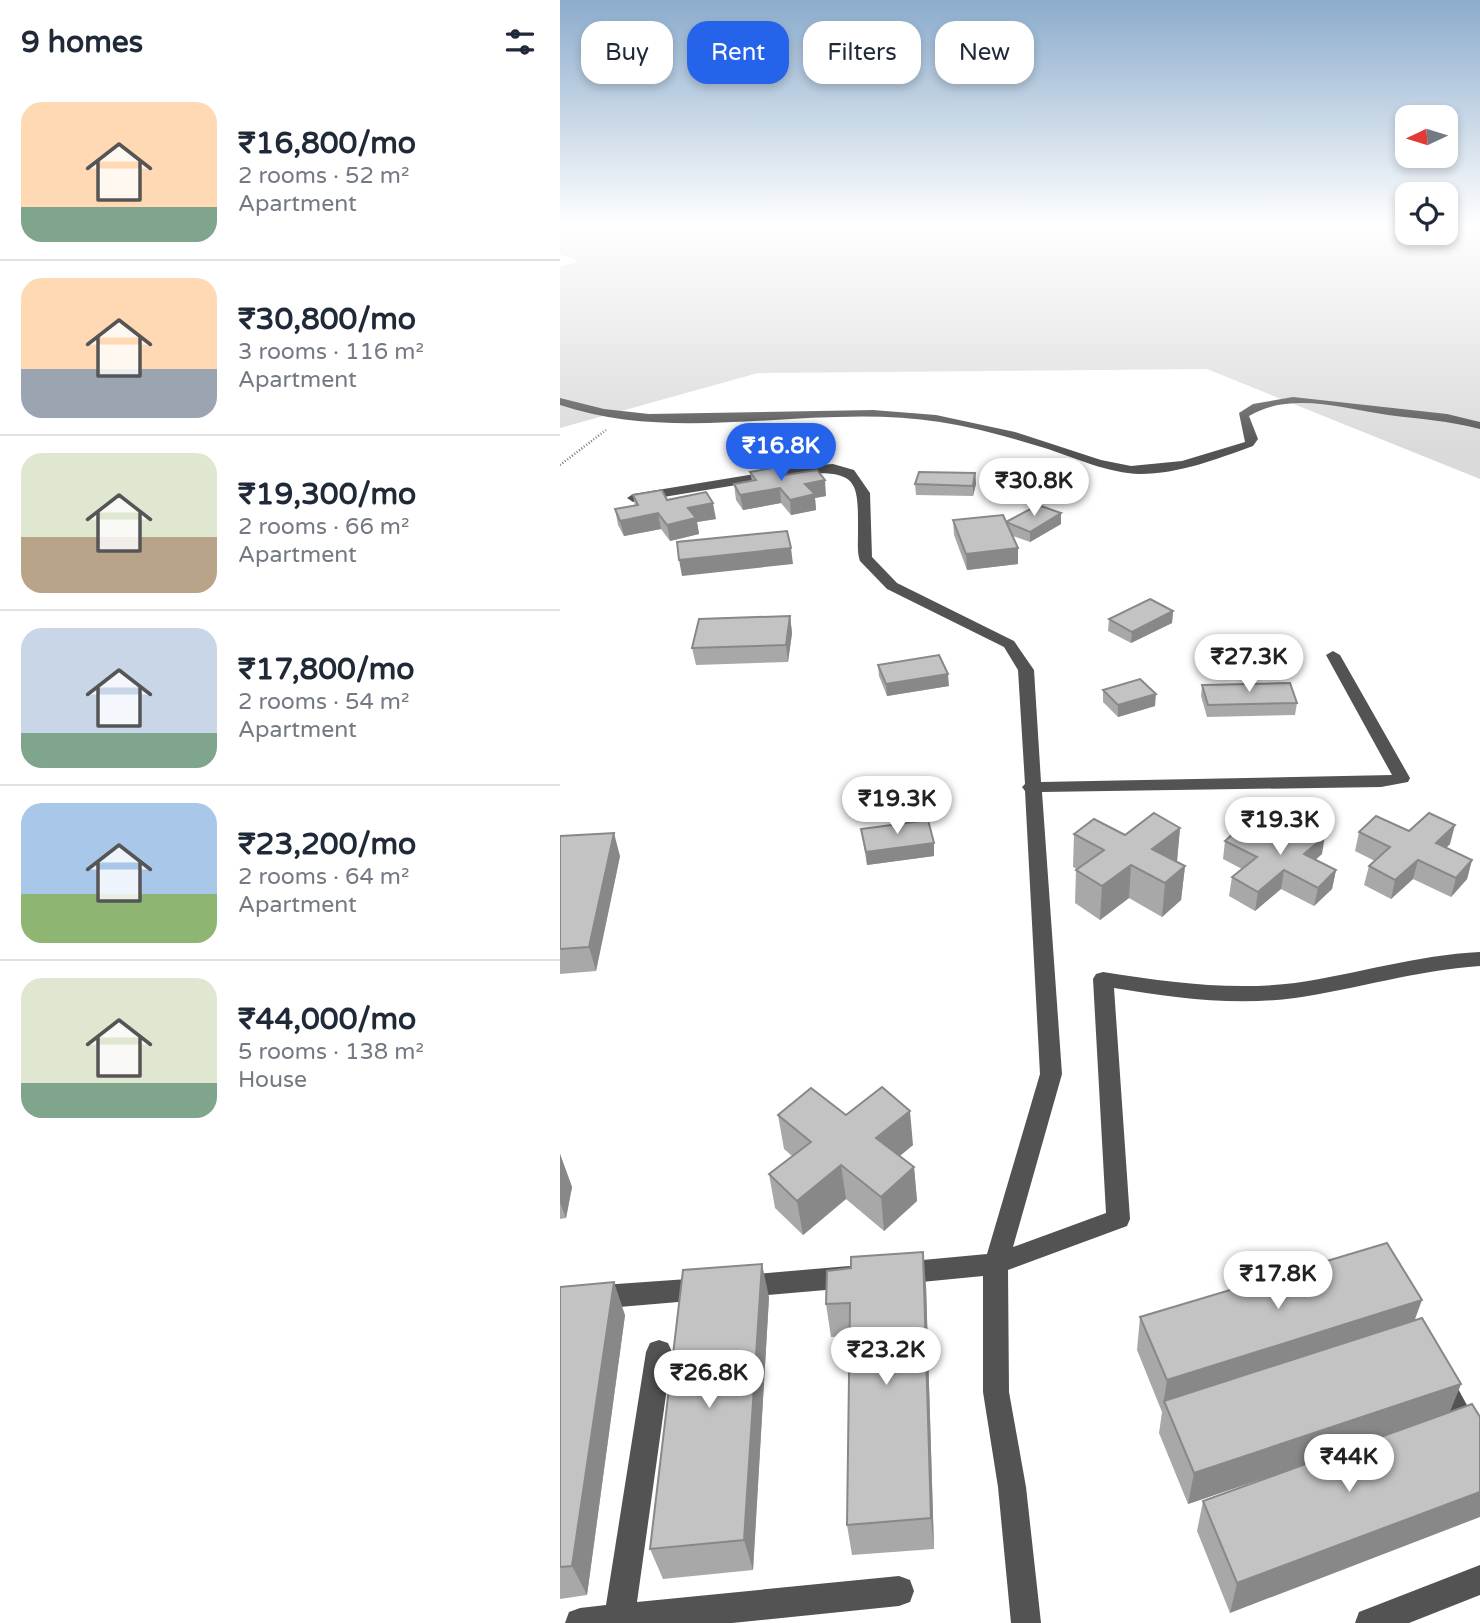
<!DOCTYPE html>
<meta charset="utf-8">
<style>
body{margin:0;font-family:"Varela Round",sans-serif;background:#f2f2f3;color:#1f2937;height:100vh;display:flex;flex-direction:column;font-size:26px;white-space:nowrap}
*{box-sizing:border-box;margin:0}
p{font-size:23px;color:#747a83}
.icon{flex:none;width:38px;height:38px;fill:none;stroke:currentColor;stroke-width:2;stroke-linecap:round;stroke-linejoin:round}
.map{position:relative;flex:1;overflow:hidden}
.panel{display:flex;flex-direction:column;background:#fff;width:560px}
.panel>*{flex:none}
.banner{position:absolute;left:21px;top:21px;width:665px;height:63px;display:flex;gap:14px}
.needle{width:46px;rotate:266deg}
.buttons{position:absolute;left:835px;top:105px;display:grid;gap:14px}
.buttons a{display:grid;place-items:center;width:63px;height:63px;border-radius:14px;background:#fff;box-shadow:0 4px 10px #0003;font-size:35px}
.price{position:absolute;translate:-50% -60px;padding:0 16px;border-radius:24px;background:#fff;color:#222;font-size:23px;line-height:46px;filter:drop-shadow(0 2px 4px #0008)}
.price::after{content:'';position:absolute;left:50%;top:42px;width:21px;height:16px;margin-left:-10px;background:inherit;clip-path:polygon(0 0,100% 0,50% 100%)}
.price.current{background:#2563eb;color:#fff}
ul{padding:0;list-style:none}
li{display:flex;align-items:center;gap:21px;height:175px;padding:0 21px}
li+li{border-top:2px solid #e0e1e3}
li span{display:grid;place-items:center;flex:none;width:196px;height:140px;border-radius:21px;color:#555}
li>.icon{margin-inline-start:auto}
span .icon{width:84px;height:84px;fill:#fffc;stroke-width:1}
li b{font-size:30px}
h2{display:flex;justify-content:space-between;align-items:center;height:84px;padding:0 21px;font-size:30px}
.tag{padding:0 24px;border-radius:21px;background:#fff;box-shadow:0 4px 10px #0003;font-size:24px;line-height:63px}
.tag.current{background:#2563eb;color:#fff}
main{display:flex;flex:1;min-height:0}
.map>svg:first-child{display:block}
.green{fill:#dadada}
.lines{fill:none;stroke-linecap:round;stroke-linejoin:round}
.path{stroke:#757575;stroke-width:2.5;stroke-dasharray:1 2;stroke-linecap:butt}
.minor{fill:#535353;fill-rule:evenodd}
.wall{fill:#a8a8a8}
.shaded-wall{fill:#888}
.building{fill:#c3c3c3;stroke:#888;stroke-width:2}
</style>
<main>
<section class="panel">
<h2>9 homes<svg class="icon" aria-label="filters" viewBox="0 0 24 24"><path d="M4 7h16M4 17h16"/><circle cx="9" cy="7" r="2"/><circle cx="15" cy="17" r="2"/></svg></h2>
<ul>
<li><span style="background:linear-gradient(#ffd9b3 75%,#7fa58c 0)"><svg class="icon" aria-label="home" viewBox="0 0 24 24"><path d="M3 11l9-7 9 7M6 9v11h12V9"/></svg></span><div><b>₹16,800/mo</b><p>2 rooms · 52 m²</p><p>Apartment</p></div></li>
<li><span style="background:linear-gradient(#ffd9b3 65%,#9aa5b1 0)"><svg class="icon" aria-label="home" viewBox="0 0 24 24"><path d="M3 11l9-7 9 7M6 9v11h12V9"/></svg></span><div><b>₹30,800/mo</b><p>3 rooms · 116 m²</p><p>Apartment</p></div></li>
<li><span style="background:linear-gradient(#dfe7d0 60%,#b9a48a 0)"><svg class="icon" aria-label="home" viewBox="0 0 24 24"><path d="M3 11l9-7 9 7M6 9v11h12V9"/></svg></span><div><b>₹19,300/mo</b><p>2 rooms · 66 m²</p><p>Apartment</p></div></li>
<li><span style="background:linear-gradient(#c9d6e8 75%,#7fa58c 0)"><svg class="icon" aria-label="home" viewBox="0 0 24 24"><path d="M3 11l9-7 9 7M6 9v11h12V9"/></svg></span><div><b>₹17,800/mo</b><p>2 rooms · 54 m²</p><p>Apartment</p></div></li>
<li><span style="background:linear-gradient(#a9c7e8 65%,#8fb573 0)"><svg class="icon" aria-label="home" viewBox="0 0 24 24"><path d="M3 11l9-7 9 7M6 9v11h12V9"/></svg></span><div><b>₹23,200/mo</b><p>2 rooms · 64 m²</p><p>Apartment</p></div></li>
<li><span style="background:linear-gradient(#dfe7d0 75%,#7fa58c 0)"><svg class="icon" aria-label="home" viewBox="0 0 24 24"><path d="M3 11l9-7 9 7M6 9v11h12V9"/></svg></span><div><b>₹44,000/mo</b><p>5 rooms · 138 m²</p><p>House</p></div></li>
</ul>
</section>
<div class="map">
<svg width="920" height="1623" viewBox="0 0 920 1623">
<rect width="100%" height="100%" fill="#fff"/>
<!-- green -->
<path class="green" d="M0 224H272C284 228 304 232 316 224H847V233H886V224H920V479L647 369 198 373 0 428V267L19 261 0 254Z"/>
<g class="lines">
<!-- path -->
<path class="path" d="M0 465 46 430"/>
<!-- minor -->
<g class="minor">
<path d="M733 397 887 414 920 422V429C889 421 860 419 828 415 784 409 730 391 689 416L698 439 693 446C657 459 619 474 580 474 548 473 518 459 488 449 453 438 417 428 380 422 255 402 122 446 0 405V398L44 409 89 414 313 410 376 415 455 432 541 460 571 466 622 461 685 442 679 413 693 404Z"/>
<path d="M273 464 294 470 310 493 312 557 337 583 454 641 474 670 481 782 832 775 766 655 773 651 780 655 850 778 848 782 821 787 482 792 502 1074 453 1247 546 1213 533 979 536 974 543 972C607 982 671 991 735 983 797 974 857 955 920 952V966C857 970 797 989 735 998 674 1006 614 998 554 988L570 1219 567 1226 448 1270 449 1392 466 1487 481 1623H451L438 1487 423 1392V1276L341 1284 332 1281 328 1273 332 1265 341 1262 427 1254 480 1074 465 791 462 787 465 784 458 670 444 647 327 589 300 561C297 553 298 543 298 534 298 484 300 470 244 474L73 502 67 498 73 494 244 466Z"/>
<path d="M289 1266 298 1269 302 1277 298 1285 289 1288 184 1297 175 1294 171 1286 175 1278 184 1275Z"/>
<path d="M142 1278 151 1281 155 1289 151 1297 142 1300 0 1312V1288Z"/>
<path d="M99 1340 108 1343 112 1352 77 1602 339 1576 350 1580 354 1591 350 1602 339 1606 172 1623H5L9 1612 20 1608 46 1605 86 1352 90 1343Z"/>
<path d="M881 1370 890 1374 920 1429V1471L910 1467 868 1383 872 1374Z"/>
<path d="M920 1565V1595L849 1623H795L799 1612Z"/>
</g>
</g>
<!-- wall -->
<g class="wall">
<path d="M190 472 225 475 266 496 255 498 256 510 231 515 221 503 183 510 176 500 174 484 192 481Z"/>
<path d="M415 473 416 484 413 496 356 495 355 484Z"/>
<path d="M73 495 107 500 156 519 137 522 139 534 110 541 101 529 64 536 58 525 55 509 75 506Z"/>
<path d="M393 520 446 522 501 524 470 542 453 536 458 564 407 570 394 535Z"/>
<path d="M613 611 612 623 571 643 548 631 549 619Z"/>
<path d="M230 616 232 633 228 662 136 665 132 648Z"/>
<path d="M318 665 389 686 327 696 319 676Z"/>
<path d="M642 685 737 703 735 715 647 717 641 696Z"/>
<path d="M543 690 595 706 558 717 543 702Z"/>
<path d="M620 828 617 861 616 862 625 866 621 900 602 917 569 898 540 920 515 903 516 870 517 869 513 867 514 834 565 835Z"/>
<path d="M301 829 374 856 307 865Z"/>
<path d="M849 831 890 844 886 848 912 860 907 879 891 897 853 879 831 899 804 885 809 866 815 861 795 851 799 832Z"/>
<path d="M0 836 60 856 36 971 0 974Z"/>
<path d="M665 841H717L762 854 755 860 776 870 772 889 754 906 721 889 695 911 669 896 672 877 682 869 663 859Z"/>
<path d="M218 1115H286L353 1145 340 1156 354 1167 357 1201 324 1231 286 1199 243 1235 215 1208 209 1174 232 1156 224 1149Z"/>
<path d="M0 1154 12 1187 6 1218 0 1219Z"/>
<path d="M291 1268 366 1285 374 1549 292 1555 287 1525 290 1336 271 1337 266 1304Z"/>
<path d="M0 1287 65 1315 27 1595 0 1599Z"/>
<path d="M209 1297 193 1570 103 1579 90 1549Z"/>
<path d="M580 1317 854 1320 901 1384 889 1413 670 1613 637 1531 643 1501 724 1471 628 1504 599 1433 602 1412 577 1350Z"/>
</g>
<!-- shaded-wall -->
<g class="shaded-wall">
<path d="M415 473 416 484 413 496V486Z"/>
<path d="M265 480 266 496 255 498 256 510 231 515 230 500 245 484Z"/>
<path d="M220 488 221 503 183 510 180 495Z"/>
<path d="M153 503 156 519 137 522 139 534 110 541 107 525 128 508Z"/>
<path d="M98 513 101 529 64 536 60 521Z"/>
<path d="M501 513V524L470 542V532Z"/>
<path d="M231 548 233 564 122 576 119 560Z"/>
<path d="M458 548V564L407 570 406 554Z"/>
<path d="M613 611 612 623 571 643 572 632Z"/>
<path d="M230 616 232 633 228 662 226 645Z"/>
<path d="M388 674 389 686 327 696 326 684Z"/>
<path d="M596 694 595 706 558 717V705Z"/>
<path d="M895 825 890 844 871 862 876 843Z"/>
<path d="M620 828 617 861 595 878 592 849Z"/>
<path d="M54 833 60 856 36 971 29 947Z"/>
<path d="M765 836 762 854 740 873 744 854Z"/>
<path d="M374 843V856L307 865 306 852Z"/>
<path d="M858 860 853 879 831 899 835 880Z"/>
<path d="M912 860 907 879 891 897 896 878Z"/>
<path d="M571 865 569 898 540 920 542 886Z"/>
<path d="M625 866 621 900 602 917 605 883Z"/>
<path d="M724 870 721 889 695 911 698 892Z"/>
<path d="M776 870 772 889 754 906 758 888Z"/>
<path d="M350 1111 353 1145 320 1172 316 1138Z"/>
<path d="M0 1154 12 1187 6 1218 0 1203Z"/>
<path d="M281 1165 286 1199 243 1235 237 1201Z"/>
<path d="M354 1167 357 1201 324 1231 321 1197Z"/>
<path d="M363 1252 366 1285 374 1549 371 1518Z"/>
<path d="M202 1264 209 1297 193 1570 184 1540Z"/>
<path d="M54 1282 65 1315 27 1595 12 1566Z"/>
<path d="M862 1300 850 1333 604 1401 602 1412 607 1380Z"/>
<path d="M901 1384 888 1416 628 1504 634 1473Z"/>
<path d="M920 1492V1517L670 1613 677 1583Z"/>
</g>
<!-- building -->
<g class="building">
<path d="M218 467 225 475 257 470 265 480 245 484 255 494 230 500 220 488 180 495 174 484 196 480 190 472Z"/>
<path d="M359 472 415 473 413 486 355 484Z"/>
<path d="M102 490 107 500 146 492 153 503 128 508 136 518 107 525 98 513 60 521 55 509 78 505 73 495Z"/>
<path d="M478 505 501 513 470 532 446 522Z"/>
<path d="M443 515 458 548 406 554 393 520Z"/>
<path d="M227 531 231 548 119 560 117 542Z"/>
<path d="M590 599 613 611 572 632 549 619Z"/>
<path d="M230 616 226 645 132 648 139 619Z"/>
<path d="M379 655 388 674 326 684 318 665Z"/>
<path d="M580 679 596 694 558 705 543 690Z"/>
<path d="M730 683 737 703 648 705 642 685Z"/>
<path d="M594 813 620 828 592 849 625 866 605 883 571 865 542 886 516 870 544 850 514 834 534 819 565 835Z"/>
<path d="M869 813 895 825 876 843 912 860 896 878 858 860 835 880 809 866 830 847 799 832 816 816 849 831Z"/>
<path d="M368 820 374 843 306 852 301 829Z"/>
<path d="M739 822 765 836 744 854 776 870 758 888 724 870 698 892 672 877 697 857 665 841 684 824 717 841Z"/>
<path d="M54 833 29 947 0 949V836Z"/>
<path d="M322 1087 350 1111 316 1138 354 1167 321 1197 281 1165 237 1201 209 1174 251 1142 218 1115 251 1088 286 1115Z"/>
<path d="M827 1243 862 1300 607 1380 580 1317Z"/>
<path d="M363 1252 371 1518 287 1525 290 1303 266 1304 267 1271 291 1268V1257Z"/>
<path d="M202 1264 184 1540 90 1549 123 1270Z"/>
<path d="M54 1282 12 1566 0 1567V1287Z"/>
<path d="M862 1318 901 1384 634 1473 604 1401Z"/>
<path d="M912 1404 920 1417V1492L677 1583 643 1501Z"/>
</g>
<!-- sky -->
<linearGradient id="sky" x2="0" y2="1"><stop stop-color="#8baccc"/><stop offset="0.5" stop-color="#fff"/><stop offset="1" stop-color="#fff" stop-opacity="0"/></linearGradient>
<rect width="920" height="451" fill="url(#sky)"/>
</svg>
<div class="buttons">
<a><svg class="needle" viewBox="-14 -14 28 28"><path d="M0-13l5 13h-10z" fill="#e53935"/><path d="M0 13l5-13h-10z" fill="#747a83"/></svg></a>
<a><svg class="icon" aria-label="locate" viewBox="0 0 24 24"><circle cx="12" cy="12" r="6"/><path d="M12 2v4M12 18v4M2 12h4M18 12h4"/></svg></a>
</div>
<b class="price current" style="left:221px;top:483px">₹16.8K</b>
<b class="price" style="left:474px;top:518px">₹30.8K</b>
<b class="price" style="left:689px;top:694px">₹27.3K</b>
<b class="price" style="left:337px;top:836px">₹19.3K</b>
<b class="price" style="left:720px;top:857px">₹19.3K</b>
<b class="price" style="left:718px;top:1311px">₹17.8K</b>
<b class="price" style="left:326px;top:1387px">₹23.2K</b>
<b class="price" style="left:149px;top:1410px">₹26.8K</b>
<b class="price" style="left:789px;top:1494px">₹44K</b>
<div class="banner">
<a class="tag">Buy</a>
<a class="tag current">Rent</a>
<a class="tag">Filters</a>
<a class="tag">New</a>
</div>
</div>
</main>
